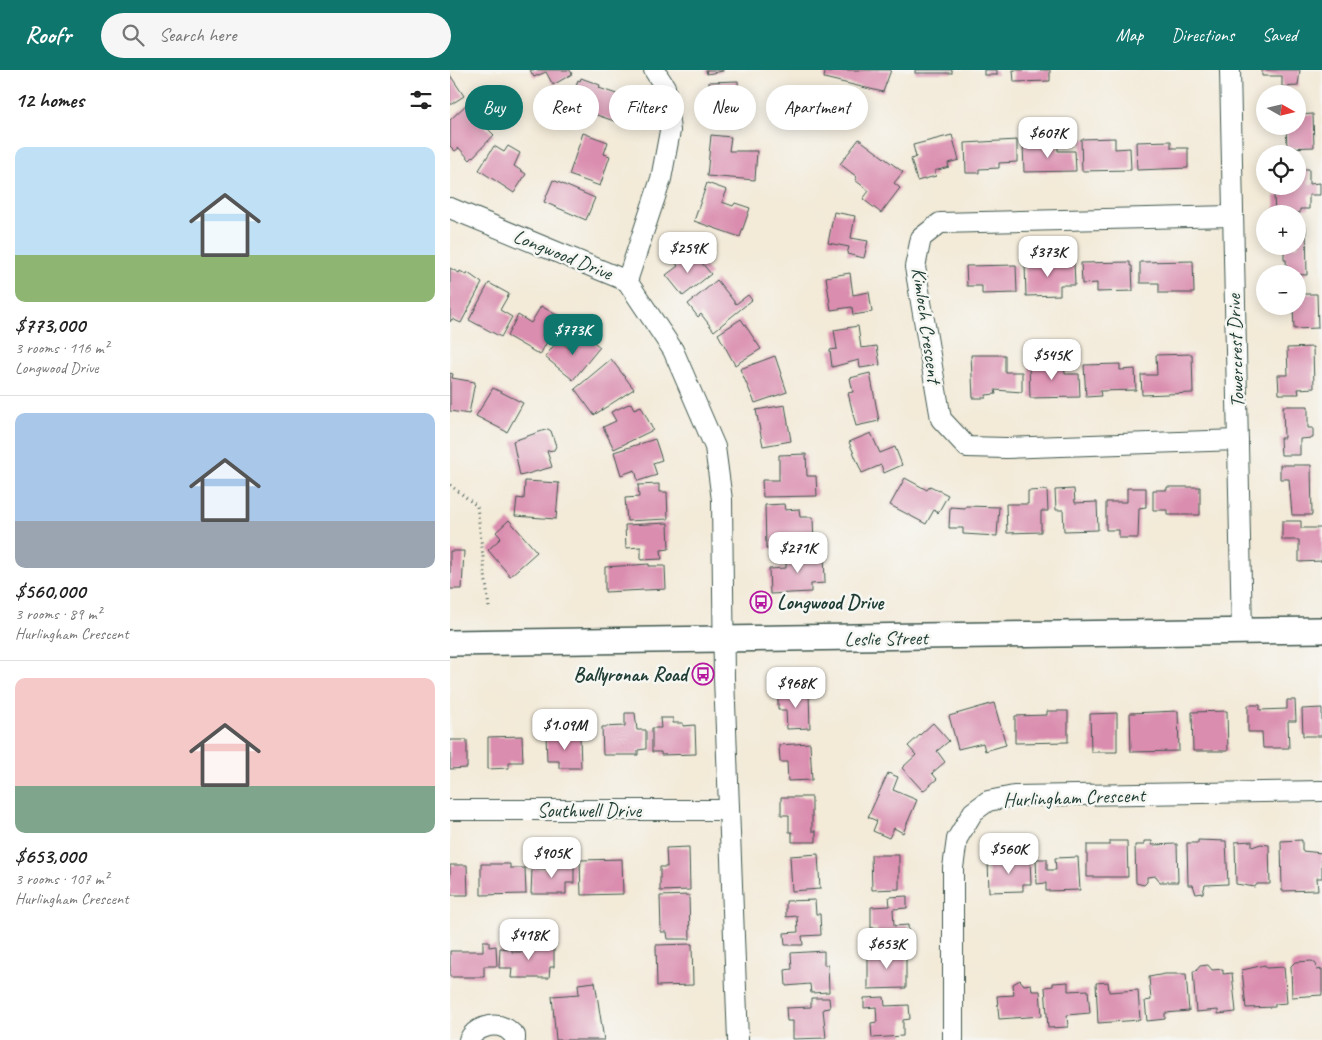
<!DOCTYPE html>
<meta charset="utf-8">
<style>
body{margin:0;font-family:Caveat,sans-serif;background:#f6f6f6;color:#222;height:100vh;display:flex;flex-direction:column;font-size:19px;white-space:nowrap}
*{box-sizing:border-box;margin:0}
p{font-size:16px;color:#767676}
.icon{flex:none;width:28px;height:28px;fill:none;stroke:currentColor;stroke-width:2;stroke-linecap:round;stroke-linejoin:round}
.map{position:relative;flex:1;overflow:hidden}
.panel{display:flex;flex-direction:column;background:#fff;width:450px}
.panel>*{flex:none}
.banner{position:absolute;left:15px;top:15px;width:475px;height:45px;display:flex;gap:10px}
.needle{width:32px;rotate:98deg}
.fabs{position:absolute;left:806px;top:15px;display:grid;gap:10px}
.fabs a{display:grid;place-items:center;width:50px;height:50px;border-radius:50%;background:#fff;box-shadow:0 2px 12px #0003;font-size:25px}
.price{position:absolute;translate:-50% -42px;padding:0 11px;border-radius:10px;background:#fff;color:#222;font-size:16px;line-height:32px;filter:drop-shadow(0 1px 2px #0008)}
.price::after{content:'';position:absolute;left:50%;top:30px;width:15px;height:11px;margin-left:-8px;background:inherit;clip-path:polygon(0 0,100% 0,50% 100%)}
.price.active{background:#0f766e;color:#fff}
ul{padding:0;list-style:none}
li{display:grid;align-content:center;gap:10px;height:265px;padding:0 15px}
li+li{border-top:1px solid #e0e0e0}
li span{display:grid;place-items:center;height:155px;border-radius:10px;color:#555}
li>.icon{margin-inline-start:auto}
span .icon{width:90px;height:90px;fill:#fffc;stroke-width:1}
li b{font-size:21px}
h2{display:flex;justify-content:space-between;align-items:center;height:60px;padding:0 15px;font-size:21px}
.tag{padding:0 18px;border-radius:22px;background:#fff;box-shadow:0 2px 12px #0003;font-size:18px;line-height:45px}
.tag.active{background:#0f766e;color:#fff}
header{display:flex;align-items:center;gap:30px;box-sizing:border-box;height:70px;padding:0 25px;background:#0f766e;color:#fff}
header strong{font-size:24px}
nav{display:flex;gap:28px;margin-inline-start:auto;font-size:18px}
.search{width:350px;height:45px;background:#f6f6f6;display:flex;align-items:center;gap:12px;box-sizing:border-box;padding:0 18px;border-radius:28px;color:#767676;font-size:19px}
main{display:flex;flex:1;min-height:0}
.map>svg:first-child{display:block}
.building{fill:#da8daf}
.lines{fill:none;stroke-linecap:round;stroke-linejoin:round}
.minor-casing{stroke:#3f574d;stroke-width:22}
.major-casing{stroke:#3f574d;stroke-width:28}
.path{stroke:#3f574d;stroke-width:3;stroke-dasharray:1 4;stroke-linecap:butt}
.minor{stroke:#fff;stroke-width:20}
.major{stroke:#fff;stroke-width:25}
.labels{text-anchor:middle;stroke-width:5;stroke-linejoin:round;paint-order:stroke}
.street-label{font-size:20px;fill:#1f3d34;stroke:#f6f6f2}
.poi-label{font-size:20px;font-weight:bold;fill:#1f3d34;stroke:#f6f6f2;text-anchor:start}
</style>
<header>
<strong>Roofr</strong>
<div class="search"><svg class="icon" aria-label="search" viewBox="0 0 24 24"><circle cx="10" cy="10" r="6"/><path d="M15 15l6 6"/></svg>Search here</div>
<nav><a>Map</a><a>Directions</a><a>Saved</a></nav>
</header>
<main>
<section class="panel">
<h2>12 homes<svg class="icon" aria-label="filters" viewBox="0 0 24 24"><path d="M4 7h16M4 17h16"/><circle cx="9" cy="7" r="2"/><circle cx="15" cy="17" r="2"/></svg></h2>
<ul>
<li><span style="background:linear-gradient(#bfe0f5 70%,#8fb573 0)"><svg class="icon" aria-label="home" viewBox="0 0 24 24"><path d="M3 11l9-7 9 7M6 9v11h12V9"/></svg></span><div><b>$773,000</b><p>3 rooms · 116 m²</p><p>Longwood Drive</p></div></li>
<li><span style="background:linear-gradient(#a9c7e8 70%,#9aa5b1 0)"><svg class="icon" aria-label="home" viewBox="0 0 24 24"><path d="M3 11l9-7 9 7M6 9v11h12V9"/></svg></span><div><b>$560,000</b><p>3 rooms · 89 m²</p><p>Hurlingham Crescent</p></div></li>
<li><span style="background:linear-gradient(#f6c9c9 70%,#7fa58c 0)"><svg class="icon" aria-label="home" viewBox="0 0 24 24"><path d="M3 11l9-7 9 7M6 9v11h12V9"/></svg></span><div><b>$653,000</b><p>3 rooms · 107 m²</p><p>Hurlingham Crescent</p></div></li>
</ul>
</section>
<div class="map">
<svg width="872" height="970" viewBox="0 0 872 970">
<rect width="100%" height="100%" fill="#f6f6f2"/>
<filter id="ink" filterUnits="userSpaceOnUse"><feTurbulence type="fractalNoise" baseFrequency=".02" numOctaves="2"/><feDisplacementMap in="SourceGraphic" scale="10" xChannelSelector="R" yChannelSelector="G"/><feConvolveMatrix kernelMatrix="1 2 1 2 8 2 1 2 1" color-interpolation-filters="sRGB"/></filter>
<filter id="wash" filterUnits="userSpaceOnUse"><feTurbulence type="fractalNoise" baseFrequency=".0096" numOctaves="4" result="noise"/><feDisplacementMap in="SourceGraphic" scale="20" xChannelSelector="R" yChannelSelector="G"/><feGaussianBlur stdDeviation="1.12" result="paint"/><feColorMatrix in="noise" values="0 0 0 0 0 0 0 0 0 0 0 0 0 0 0 0 0 1.4 0 .05"/><feComposite in="paint" operator="in"/></filter>
<g filter="url(#wash)">
<rect width="100%" height="100%" fill="#f3ead8"/>
<g id="blocks">
<!-- building -->
<g class="building">
<path d="M80 0H120L122 4 103 15 96 2 84 7Z"/>
<path d="M256 0H273V1L257 4Z"/>
<path d="M382 0H441L433 22 374 8 375 2 381 3Z"/>
<rect x="465" y="0" width="37" height="3"/>
<rect x="534" y="0" width="13" height="5"/>
<path d="M563 0H600V11L564 12Z"/>
<path d="M812 0H850L848 16 832 17V6H812Z"/>
<path d="M0 5 14 26 0 35Z"/>
<path d="M131 8 150 15 149 18 178 28 170 53 132 40 130 47 118 43 128 10 130 11Z"/>
<path d="M288 11 290 57 261 58 259 12Z"/>
<path d="M19 32 36 50 32 53 44 65 20 90 9 78 5 81 0 76V50Z"/>
<path d="M863 44 864 77 837 78 836 56H848V45Z"/>
<path d="M133 63 158 72 154 84 160 86 150 116 119 105Z"/>
<path d="M261 65 281 67 279 81H307L305 110 257 106Z"/>
<path d="M502 65 509 90 498 93 499 97 484 101 486 106 467 111 461 89 466 87 463 75Z"/>
<path d="M665 68V79L680 78 681 100 632 101 631 69Z"/>
<path d="M409 69 453 102 444 113 450 118 431 143 413 129 419 121 405 110 407 107 390 94Z"/>
<path d="M567 70V92L549 93V98L529 99V103H516L515 73Z"/>
<path d="M721 71V78H738V98L687 100 686 72Z"/>
<path d="M573 74H608V81H625L626 101 574 102Z"/>
<path d="M44 76 54 82 58 76 70 83 64 96 76 104 64 123 29 100Z"/>
<path d="M848 99H859V114L870 113V125H859V139H850V143L825 144 824 126 834 125 833 116H848Z"/>
<path d="M103 110 145 128 136 150 94 132Z"/>
<path d="M257 113 277 120 272 132 283 136 285 133 300 138 290 167 244 151Z"/>
<path d="M384 142 405 146 401 168 418 171 414 188 397 184 399 177 378 173Z"/>
<path d="M848 156H856L857 205 837 204 836 190H834V176H848Z"/>
<path d="M242 181 261 204 233 226 216 205 228 196 226 193Z"/>
<path d="M743 191 744 223H709V213H690V192Z"/>
<path d="M624 192 625 215H610V225L576 226 575 194Z"/>
<path d="M680 192V196H682L683 221 647 222V213L632 214 631 193Z"/>
<path d="M566 195 567 223 532 224V216H517L516 196Z"/>
<path d="M0 198 9 203 10 201 17 205 18 203 32 213 11 253 2 249 0 252Z"/>
<path d="M400 203 403 225 419 222 422 242 403 245 402 237 381 240 376 207Z"/>
<path d="M267 210 286 234 298 225 302 230 264 261 251 244 248 247 238 234Z"/>
<path d="M39 213 59 224 50 240 62 247 51 267 19 250Z"/>
<path d="M848 224H867L868 258 844 259 843 236H848Z"/>
<path d="M91 236 110 247 90 285 57 266 68 245 81 253Z"/>
<path d="M291 249 311 279 285 295 268 264Z"/>
<path d="M408 256 411 278 427 276 430 295 410 298 409 290 382 297 380 280 387 279 384 260Z"/>
<path d="M132 263 150 277 123 310 95 287 108 270 120 279Z"/>
<path d="M863 277 864 318 848 319 849 324H829L828 305H838L837 278Z"/>
<path d="M742 284 743 323 692 325 691 305H707L706 285Z"/>
<path d="M521 285H555V302H572V322L545 320 546 324 536 325V328H523Z"/>
<path d="M325 286 337 322 305 333 290 299Z"/>
<path d="M161 289 184 319 144 345 125 319Z"/>
<path d="M614 291 615 304H629L630 327 580 328 579 292Z"/>
<path d="M670 294V300L685 299 686 320 650 321 651 326 636 327 634 295Z"/>
<path d="M0 303 3 304 2 308 25 312 19 344 0 341Z"/>
<path d="M420 303 429 351 406 356 398 323 403 322 400 308Z"/>
<path d="M43 318 73 333 57 362 26 346Z"/>
<path d="M181 333 184 339 191 336 203 360 164 379 153 357 166 351 161 342Z"/>
<path d="M335 335 341 371 313 376 306 340Z"/>
<path d="M833 336H858V358H863V368L850 369V385H831L830 368H834Z"/>
<path d="M98 359 101 361 106 376 104 380 97 381 102 397 70 406 63 371Z"/>
<path d="M421 363 430 383 445 377 452 395 434 403 431 395 412 403 399 372Z"/>
<path d="M205 369 212 390 203 393 207 405 188 411 185 400 171 405 164 382Z"/>
<path d="M356 384 357 406H366L367 426 313 427 312 410H329V385Z"/>
<path d="M830 395H861L862 445H842L839 409H830Z"/>
<path d="M455 408 477 420 480 416 498 425 488 443 484 440 476 454 440 435Z"/>
<path d="M75 411 109 413 106 449 65 446 67 428 74 429Z"/>
<path d="M209 414V422H217L218 449 177 451 175 428 189 427 188 415Z"/>
<path d="M717 417H750V445H717V440H703V420H717Z"/>
<path d="M677 418H696V437L689 438 688 468H669V460H656V432H677Z"/>
<path d="M624 419 625 433 647 432 648 460 614 461 613 440H606L605 420Z"/>
<path d="M597 420 598 441H591V462L557 463 556 434H578V421Z"/>
<path d="M334 434 335 440 349 439 350 447H363L364 477 316 479 315 435Z"/>
<path d="M516 436 549 437 547 466 513 464V458H499L500 437 515 438Z"/>
<path d="M59 450 87 482 60 506 38 480 51 468 46 462Z"/>
<path d="M832 451H851V458H872V491L849 492V470H832Z"/>
<path d="M218 453 219 479 211 480 212 489 191 490V477L176 478 175 455Z"/>
<path d="M0 481H14L12 519H0Z"/>
<path d="M374 482 375 513 361 514V522L320 524 319 499 336 498V487L346 486V483Z"/>
<path d="M199 494V496H215L216 519 155 522V497Z"/>
<path d="M359 622 360 658 337 659 336 640H328V623Z"/>
<path d="M837 630H845L846 651H838L839 678H813L812 662H798V635H810V640L837 639Z"/>
<path d="M544 633 556 675 535 681 533 673 508 679 499 646Z"/>
<path d="M872 638V666H853L852 639Z"/>
<path d="M597 641H618V672L565 673V646L597 645Z"/>
<path d="M728 641 729 681 681 682 680 643Z"/>
<path d="M777 641 778 681H743L742 642Z"/>
<path d="M175 643H185L187 660H196V679L188 680V685H153L152 657 175 656Z"/>
<path d="M667 643V682H641L640 644Z"/>
<path d="M210 648H223V653H233V656L245 655 246 684 211 685V682H202V658H211Z"/>
<path d="M483 653 499 671 487 681 495 692 482 703 487 709 473 721 452 698 466 685 458 676Z"/>
<path d="M130 665 131 698H109V691H97L96 666Z"/>
<path d="M72 666 73 692H59V698L38 699V667Z"/>
<path d="M0 670H17V698L0 699Z"/>
<path d="M360 673 362 710 338 711 337 692H330L329 675Z"/>
<path d="M438 703 448 707 443 720 467 730 453 763 444 758 439 768 423 761 427 751 418 747Z"/>
<path d="M331 727H362V761H366V772H342V762H339V745H331Z"/>
<path d="M748 770 776 771 778 814 755 815 753 823 746 824 743 815H738L737 773H748Z"/>
<path d="M852 770V781L872 783V808H867L868 820 832 821 831 771Z"/>
<path d="M660 771H677L678 807H637V775H660Z"/>
<path d="M694 771H702V775L727 774 728 812H710L706 806 697 807V812L694 815 686 813 685 775H694Z"/>
<path d="M802 771V777L811 774 819 775 820 814H807L805 817 786 814 785 772Z"/>
<path d="M239 777 240 820 210 821V797H217L216 778Z"/>
<path d="M368 784 370 819 342 821 340 786Z"/>
<path d="M421 785H449V819L422 820Z"/>
<path d="M628 787 630 820 596 821V813L587 814 586 789H597V800H606L605 788Z"/>
<path d="M172 789 173 824 131 825 130 790Z"/>
<path d="M580 789 581 814H573V821L539 822 538 790Z"/>
<path d="M31 794H60V798H75L76 824 31 825Z"/>
<path d="M99 794H124V813H116V824H81L82 798 99 799Z"/>
<path d="M0 795H17L18 825H0Z"/>
<path d="M239 825 240 869H218L217 862H211L210 826Z"/>
<path d="M457 826V838L443 839 444 856 458 855 459 870 427 871V858H421V837L440 836 439 827Z"/>
<path d="M365 830 366 844H370L371 865 352 866 353 875H335L334 863 348 862 347 846 336 847V831Z"/>
<path d="M33 871H39V877L46 876 47 896H34V907H0V881H33Z"/>
<path d="M80 874H104V897H100L99 908H61L62 898H49L50 878 62 879V882H80Z"/>
<path d="M242 874 243 915 207 916 206 875Z"/>
<path d="M374 881V895L378 894 379 922 361 923 360 914 336 916 335 900 342 899 341 883Z"/>
<path d="M418 881H456V918L418 919Z"/>
<path d="M862 891 866 894 867 900 872 899V925L842 927 841 896 845 892Z"/>
<path d="M758 895 762 900 773 899V904L782 903 786 942 768 944V940L746 942 743 901H746L750 896Z"/>
<path d="M815 895 816 898 834 897 837 933 825 934V937L796 938 792 900Z"/>
<path d="M715 904H736L739 941 715 943V949L697 951 695 931 701 930 699 907Z"/>
<path d="M570 910 574 915 581 914 582 921H590L592 946 549 949 547 926 564 925 563 914Z"/>
<path d="M145 912 154 970H106L102 926 129 924 128 914Z"/>
<path d="M618 912V921L638 920 640 943 617 945 618 957 598 958 595 917 603 916V913Z"/>
<path d="M658 912 659 922 688 920 690 950 648 953 646 913Z"/>
<path d="M434 927 435 936 459 935 460 949 453 950V966L422 968 421 953 427 952 426 937 414 938V928Z"/>
<path d="M361 928H379L380 938 373 939 376 968 343 969V951H337L336 938 361 937Z"/>
</g>
</g>
</g>
<g filter="url(#ink)">
<use href="#blocks" fill-opacity="0" stroke="#3f574d" stroke-width="1"/>
<g class="lines">
<!-- minor casing -->
<g class="minor-casing">
<g id="minor">
<path d="M780 0 792 562"/>
<path d="M0 138 177 211 223 280 265 377 272 430 274 608 288 970"/>
<path d="M782 146 490 153 471 168 465 197 491 349 517 377 556 378 788 370"/>
<path d="M177 211 211 109 220 61 215 17 204 0"/>
<path d="M0 740H278"/>
<path d="M19 970C25 958 42 952 55 958 58 959 62 964 65 966V970"/>
<path d="M503 970V798L507 769 523 742 538 731 564 726 872 721"/>
</g>
</g>
<!-- major casing -->
<g class="major-casing">
<path id="major" d="M0 573 872 560"/>
</g>
<!-- path -->
<path class="path" d="M0 415 27 436 39 538"/>
<!-- minor -->
<use href="#minor" class="minor"/>
<!-- major -->
<use href="#major" class="major"/>
</g>
</g>
<!-- icons -->
<defs>
<g id="bus-ring" transform="scale(1.125)"><circle r="9.5" fill="#f6f6f2" stroke="#b5179e" stroke-width="1.5"/><path d="M-5-6H5V4H4V6H2V4H-2V6H-4V4H-5ZM-3.5-4V0h7V-4ZM-3.5 1.2v1.5H-2V1.2ZM2 1.2v1.5H3.5V1.2Z" fill="#b5179e"/></g>
</defs>
<g fill-rule="evenodd">
<use href="#bus-ring" x="311" y="532"/>
<use href="#bus-ring" x="253" y="604"/>
</g>
<g class="labels">
<!-- street labels -->
<g class="street-label">
<text transform="translate(113 184) rotate(22)" y="7">Longwood Drive</text>
<text transform="translate(477 255) rotate(82)" y="7">Kimloch Crescent</text>
<text transform="translate(785 281) rotate(-92)" y="7">Towercrest Drive</text>
<text transform="translate(436 568) rotate(-1)" y="7">Leslie Street</text>
<text transform="translate(624 727) rotate(-2)" y="7">Hurlingham Crescent</text>
<text x="139" y="747">Southwell Drive</text>
</g>
<!-- poi labels -->
<g class="poi-label">
<text x="327" y="539">Longwood Drive</text>
<text x="237" y="611" text-anchor="end">Ballyronan Road</text>
</g>
</g>
</svg>
<div class="fabs">
<a><svg class="needle" viewBox="-14 -14 28 28"><path d="M0-13l5 13h-10z" fill="#e53935"/><path d="M0 13l5-13h-10z" fill="#767676"/></svg></a>
<a><svg class="icon" aria-label="locate" viewBox="0 0 24 24"><circle cx="12" cy="12" r="6"/><path d="M12 2v4M12 18v4M2 12h4M18 12h4"/></svg></a>
<a>+</a>
<a>−</a>
</div>
<b class="price" style="left:598px;top:89px">$607K</b>
<b class="price" style="left:238px;top:204px">$259K</b>
<b class="price" style="left:598px;top:208px">$373K</b>
<b class="price active" style="left:123px;top:286px">$773K</b>
<b class="price" style="left:602px;top:311px">$545K</b>
<b class="price" style="left:348px;top:504px">$271K</b>
<b class="price" style="left:346px;top:639px">$968K</b>
<b class="price" style="left:115px;top:681px">$1.09M</b>
<b class="price" style="left:559px;top:805px">$560K</b>
<b class="price" style="left:102px;top:809px">$905K</b>
<b class="price" style="left:79px;top:891px">$418K</b>
<b class="price" style="left:437px;top:900px">$653K</b>
<div class="banner">
<a class="tag active">Buy</a>
<a class="tag">Rent</a>
<a class="tag">Filters</a>
<a class="tag">New</a>
<a class="tag">Apartment</a>
</div>
</div>
</main>
